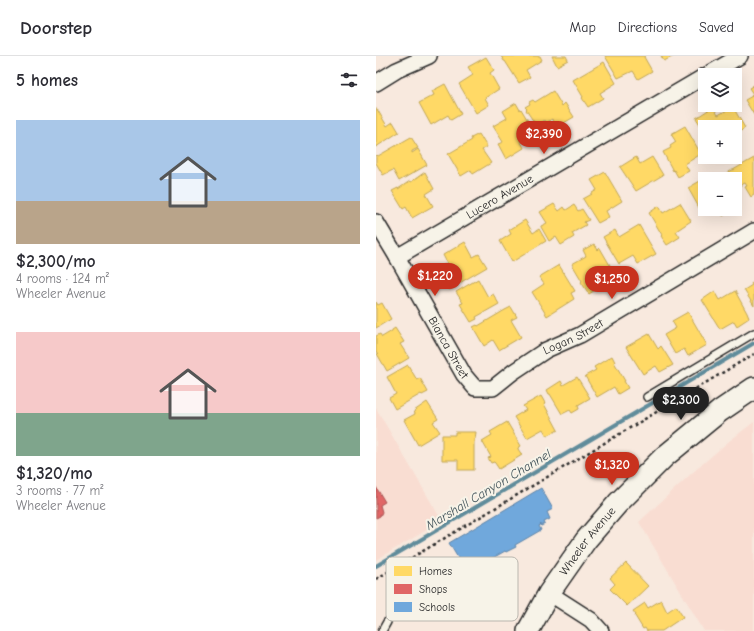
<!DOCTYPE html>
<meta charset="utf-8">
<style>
body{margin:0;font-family:"Comic Neue",sans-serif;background:#f7f7f7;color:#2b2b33;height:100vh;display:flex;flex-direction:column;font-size:15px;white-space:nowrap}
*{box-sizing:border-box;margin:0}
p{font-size:13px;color:#7c7c81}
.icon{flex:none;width:22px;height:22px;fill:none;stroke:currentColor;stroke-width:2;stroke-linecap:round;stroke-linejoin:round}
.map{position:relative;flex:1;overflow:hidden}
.details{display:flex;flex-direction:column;background:#fff;width:376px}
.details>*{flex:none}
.controls{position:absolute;left:322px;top:12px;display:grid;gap:8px}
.controls a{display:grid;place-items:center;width:44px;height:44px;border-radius:0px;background:#fff;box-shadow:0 4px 16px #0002;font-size:20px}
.price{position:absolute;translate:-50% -34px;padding:0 9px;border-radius:14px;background:#c8321e;color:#fff;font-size:13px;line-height:26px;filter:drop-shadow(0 1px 2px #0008)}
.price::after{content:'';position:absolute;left:50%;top:24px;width:12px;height:9px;margin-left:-6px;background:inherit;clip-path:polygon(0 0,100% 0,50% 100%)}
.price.active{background:#222;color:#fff}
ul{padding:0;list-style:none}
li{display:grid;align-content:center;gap:8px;height:212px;padding:0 16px}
li span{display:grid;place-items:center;height:124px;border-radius:0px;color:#555}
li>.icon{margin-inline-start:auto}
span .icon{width:72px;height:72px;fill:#fffc;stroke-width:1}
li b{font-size:17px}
h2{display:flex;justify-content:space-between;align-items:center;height:48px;padding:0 16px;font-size:17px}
header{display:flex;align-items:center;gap:24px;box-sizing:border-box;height:56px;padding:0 20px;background:#fff;border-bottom:1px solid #e1e1e2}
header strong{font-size:19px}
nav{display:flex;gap:22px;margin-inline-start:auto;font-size:14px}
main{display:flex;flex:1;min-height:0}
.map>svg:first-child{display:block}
.built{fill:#f9ddd2}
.homes{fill:#ffd966;stroke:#bfa554}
.shops{fill:#e06666;stroke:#aa5454}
.schools{fill:#6fa8dc;stroke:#5b82a7}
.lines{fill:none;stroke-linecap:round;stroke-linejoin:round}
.stream{stroke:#618c9b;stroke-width:4}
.service-casing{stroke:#2b2b2b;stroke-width:10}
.minor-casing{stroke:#2b2b2b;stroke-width:18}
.secondary-casing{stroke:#2b2b2b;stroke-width:24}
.path{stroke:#2b2b2b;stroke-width:2.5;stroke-dasharray:3 3;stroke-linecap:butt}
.service{stroke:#f7f3e8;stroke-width:7}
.minor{stroke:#f7f3e8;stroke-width:15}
.secondary{stroke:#f7f3e8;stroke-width:21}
.labels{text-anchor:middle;stroke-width:4;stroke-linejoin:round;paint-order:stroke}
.street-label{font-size:12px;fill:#2b2b2b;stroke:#f7f3e8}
.water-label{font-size:13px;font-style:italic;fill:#42535a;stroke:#f7f3e8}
.key{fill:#f7f3e8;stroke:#bab7af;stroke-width:1}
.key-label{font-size:11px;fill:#2b2b2b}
</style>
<header>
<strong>Doorstep</strong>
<nav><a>Map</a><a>Directions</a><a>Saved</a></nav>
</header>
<main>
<section class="details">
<h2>5 homes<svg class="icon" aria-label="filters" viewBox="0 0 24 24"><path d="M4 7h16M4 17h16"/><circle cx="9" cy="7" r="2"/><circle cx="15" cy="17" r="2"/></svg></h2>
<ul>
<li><span style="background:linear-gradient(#a9c7e8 65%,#b9a48a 0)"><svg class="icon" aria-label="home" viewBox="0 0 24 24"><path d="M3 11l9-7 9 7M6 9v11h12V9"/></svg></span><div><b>$2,300/mo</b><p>4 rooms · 124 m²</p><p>Wheeler Avenue</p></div></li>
<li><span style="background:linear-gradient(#f6c9c9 65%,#7fa58c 0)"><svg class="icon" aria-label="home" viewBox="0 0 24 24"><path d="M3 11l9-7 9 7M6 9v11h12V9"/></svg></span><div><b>$1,320/mo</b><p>3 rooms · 77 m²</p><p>Wheeler Avenue</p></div></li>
</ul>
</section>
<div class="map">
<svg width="378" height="575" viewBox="0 0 378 575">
<rect width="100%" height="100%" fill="#f8e9de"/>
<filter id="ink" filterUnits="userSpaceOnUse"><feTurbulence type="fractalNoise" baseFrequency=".025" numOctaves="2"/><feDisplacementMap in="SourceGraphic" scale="8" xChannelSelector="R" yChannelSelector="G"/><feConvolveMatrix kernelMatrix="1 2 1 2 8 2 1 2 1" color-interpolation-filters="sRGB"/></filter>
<g filter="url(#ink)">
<!-- built -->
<g class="built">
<path d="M0 352 66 465 0 504Z"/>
<path d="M378 366V575H328L263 466 316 417 352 386Z"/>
</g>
<!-- homes -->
<g class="homes">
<path d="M125 0H164L166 4 150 14 154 21 143 27 129 5H128Z"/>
<path d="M176 0H190L192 4 181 10Z"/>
<path d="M229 0H269L268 1 276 15 262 23 257 15 242 22Z"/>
<path d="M285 0H298L288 5Z"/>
<path d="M110 1 118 14 114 17 123 33 109 42 113 49 100 57 83 28 97 19 92 11Z"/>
<path d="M228 6 240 27 224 37 227 42 212 51 206 42 207 41 197 24Z"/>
<path d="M69 28 85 58 75 64 72 59 55 69 43 47 58 39 56 35Z"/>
<path d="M378 29V59L369 44 376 40 375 39 377 38 373 32Z"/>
<path d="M177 35 186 50 189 47 198 61 181 71 176 63 170 67 169 64 160 69 150 54 151 53 149 51 154 48 153 46 157 44 159 46Z"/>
<path d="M140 47 144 54 145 53 158 75 144 84 148 92 130 103 122 88 127 86 117 70 131 62 127 55Z"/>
<path d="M337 51 342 59 357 51 369 72 359 79V71H329L328 75 320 62Z"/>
<path d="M0 53H1L11 70 17 66 23 76 0 91Z"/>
<path d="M309 70 325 98 309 108 313 115 302 121 298 114 297 115 287 96 295 92 294 90 300 86 295 78Z"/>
<path d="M103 78 111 91 106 94 115 107 97 118 95 114 85 120 72 98 96 84 95 82Z"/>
<path d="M35 81 42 92 36 95V97L42 93 51 109 23 125 17 114 7 119 0 107V100L1 99 2 100Z"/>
<path d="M260 101 264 108 276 101 287 119 260 135 244 111Z"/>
<path d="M378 102V139L375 141 369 131 371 130 369 127 359 132V123H353L350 118 356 114H357Z"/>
<path d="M49 116 58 133 50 138 57 150 36 162 30 151 27 153 16 135 22 132V133L34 125 35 126Z"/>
<path d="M229 116 246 145 230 155 233 161 222 167 207 143 216 138V137L221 134 215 124Z"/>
<path d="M324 125 327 131 329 130V153H333L326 157 312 132Z"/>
<path d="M304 147 315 165 300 175 304 181 291 189 285 180 286 179 273 157 283 150 287 157Z"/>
<path d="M178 148 183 155 188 151 190 154 198 149 202 155 206 153 213 164 208 166 210 169 196 177 198 181 185 189 180 181 173 185 165 171V170L171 167 164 156Z"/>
<path d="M343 153H358L347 160Z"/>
<path d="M149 164 157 177 163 173 170 185 136 206 124 185 135 178 133 174Z"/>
<path d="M263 169 280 198 262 208 257 200 243 208 227 181 239 174 243 181Z"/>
<path d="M89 186 97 201 103 198 111 211 87 225 73 234 61 213 71 207 67 199Z"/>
<path d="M218 188 222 194 224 192 235 211 226 217 227 218 222 221 227 229 213 238 205 226 206 225 196 208 210 200 207 194Z"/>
<path d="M183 209 199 235 195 237 198 243 171 260 156 236 168 228 163 221Z"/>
<path d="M102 223 112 241 117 238 123 248 100 261 101 263 95 266 84 248 87 247 80 236Z"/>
<path d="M378 225V250L368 234 376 229 375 227Z"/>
<path d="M339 235 344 244 359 235 371 257 373 262 361 270 358 265 344 273 326 244Z"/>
<path d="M0 246 2 249 6 247 15 263 0 272Z"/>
<path d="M135 251 141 261 135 264 145 281 123 294 117 284 108 290 97 271 101 269 102 270 129 254Z"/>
<path d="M312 256 331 289 312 300 308 293 299 298 288 279 300 272 296 265Z"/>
<path d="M19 272 28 286 24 288 33 302 11 315 0 296V280L4 278 6 281 16 275V274Z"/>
<path d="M273 278 282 293 285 290 297 309 284 316 280 310 267 318 250 291Z"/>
<path d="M236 300 239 306H238L249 325H248L252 332 242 338 238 331 221 341 209 320 220 314 218 311Z"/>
<path d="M32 309 41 324 44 322 52 336 46 339 45 338 19 353 13 342 20 338 11 321Z"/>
<path d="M201 321 214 342 202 349 203 353 196 357 194 354 186 358 174 338H173L171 334 185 325 187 329Z"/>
<path d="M165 340 169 347 168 348 182 374 171 380 167 373 151 382 138 361 150 354 147 350Z"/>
<path d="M51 346 62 363 57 366 64 376 42 389 28 364 39 358 38 355Z"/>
<path d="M131 366 145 390 142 392V393L146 399 123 413 119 407 118 406 115 407 112 402 115 401 106 385 116 379 114 376Z"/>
<path d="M79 376H100L99 383H98V414H82V404H66V379H79Z"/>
<path d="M250 507 272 530 251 550 234 533 239 528 234 522Z"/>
<path d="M285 544 291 556 300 550 307 561 286 575H271L269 572 267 573 259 560 260 559 257 555 269 547 272 552Z"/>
</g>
<!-- shops -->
<path class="shops" d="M0 431 9 446 4 449 6 456 4 460 0 462Z"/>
<!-- schools -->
<path class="schools" d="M165 432 177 453 171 456 174 463 168 466 169 468 165 470V468L163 470 165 474 139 489 140 491 130 496 129 495 91 517 73 487Z"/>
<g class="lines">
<!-- stream -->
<path class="stream" d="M0 510 378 287"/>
<!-- service casing -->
<g class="service-casing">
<g id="service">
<path d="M271 341 378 277"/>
<path d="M6 575 11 566"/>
</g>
</g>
<!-- minor casing -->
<g class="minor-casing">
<g id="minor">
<path d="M331 19 364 0"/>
<path d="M0 27 21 14 53 0"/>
<path id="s1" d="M0 166 21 201 88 319 99 332H117L137 316 170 294 204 279 378 175"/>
<path id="s2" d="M21 201 329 20"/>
<path d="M173 537 215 564 225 575"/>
</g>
</g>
<!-- secondary casing -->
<g class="secondary-casing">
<g id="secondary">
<path id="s3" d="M152 575 173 537 210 484 242 447 288 401 344 355 378 332"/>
</g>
</g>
<!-- path -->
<path class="path" d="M0 523 378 298"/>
<!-- service -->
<use href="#service" class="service"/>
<!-- minor -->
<use href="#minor" class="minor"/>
<!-- secondary -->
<use href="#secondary" class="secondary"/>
</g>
</g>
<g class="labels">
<!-- street labels -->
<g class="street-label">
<text dy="4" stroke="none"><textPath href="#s2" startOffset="119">Lucero Avenue</textPath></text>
<text dy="4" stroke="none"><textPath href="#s1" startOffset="307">Logan Street</textPath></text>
<text dy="4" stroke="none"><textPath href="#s1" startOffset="145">Bianca Street</textPath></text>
<text dy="4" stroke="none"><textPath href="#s3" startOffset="108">Wheeler Avenue</textPath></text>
</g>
<!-- water labels -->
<g class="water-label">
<text transform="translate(112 433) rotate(-31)" y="5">Marshall Canyon Channel</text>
</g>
</g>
<!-- legend -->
<rect x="10" y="501" width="132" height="64" rx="6" class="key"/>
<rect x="18" y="510" width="18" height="10" fill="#ffd966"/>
<rect x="18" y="528" width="18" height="10" fill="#e06666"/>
<rect x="18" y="546" width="18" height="10" fill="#6fa8dc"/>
<g class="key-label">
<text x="43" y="519">Homes</text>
<text x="43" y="537">Shops</text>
<text x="43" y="555">Schools</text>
</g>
</svg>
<div class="controls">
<a><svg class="icon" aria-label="layers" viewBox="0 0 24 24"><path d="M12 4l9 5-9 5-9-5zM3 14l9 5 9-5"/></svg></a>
<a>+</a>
<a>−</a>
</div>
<b class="price" style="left:168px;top:99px">$2,390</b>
<b class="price" style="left:59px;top:241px">$1,220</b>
<b class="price" style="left:236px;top:244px">$1,250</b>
<b class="price active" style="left:305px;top:365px">$2,300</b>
<b class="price" style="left:236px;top:430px">$1,320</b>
</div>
</main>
